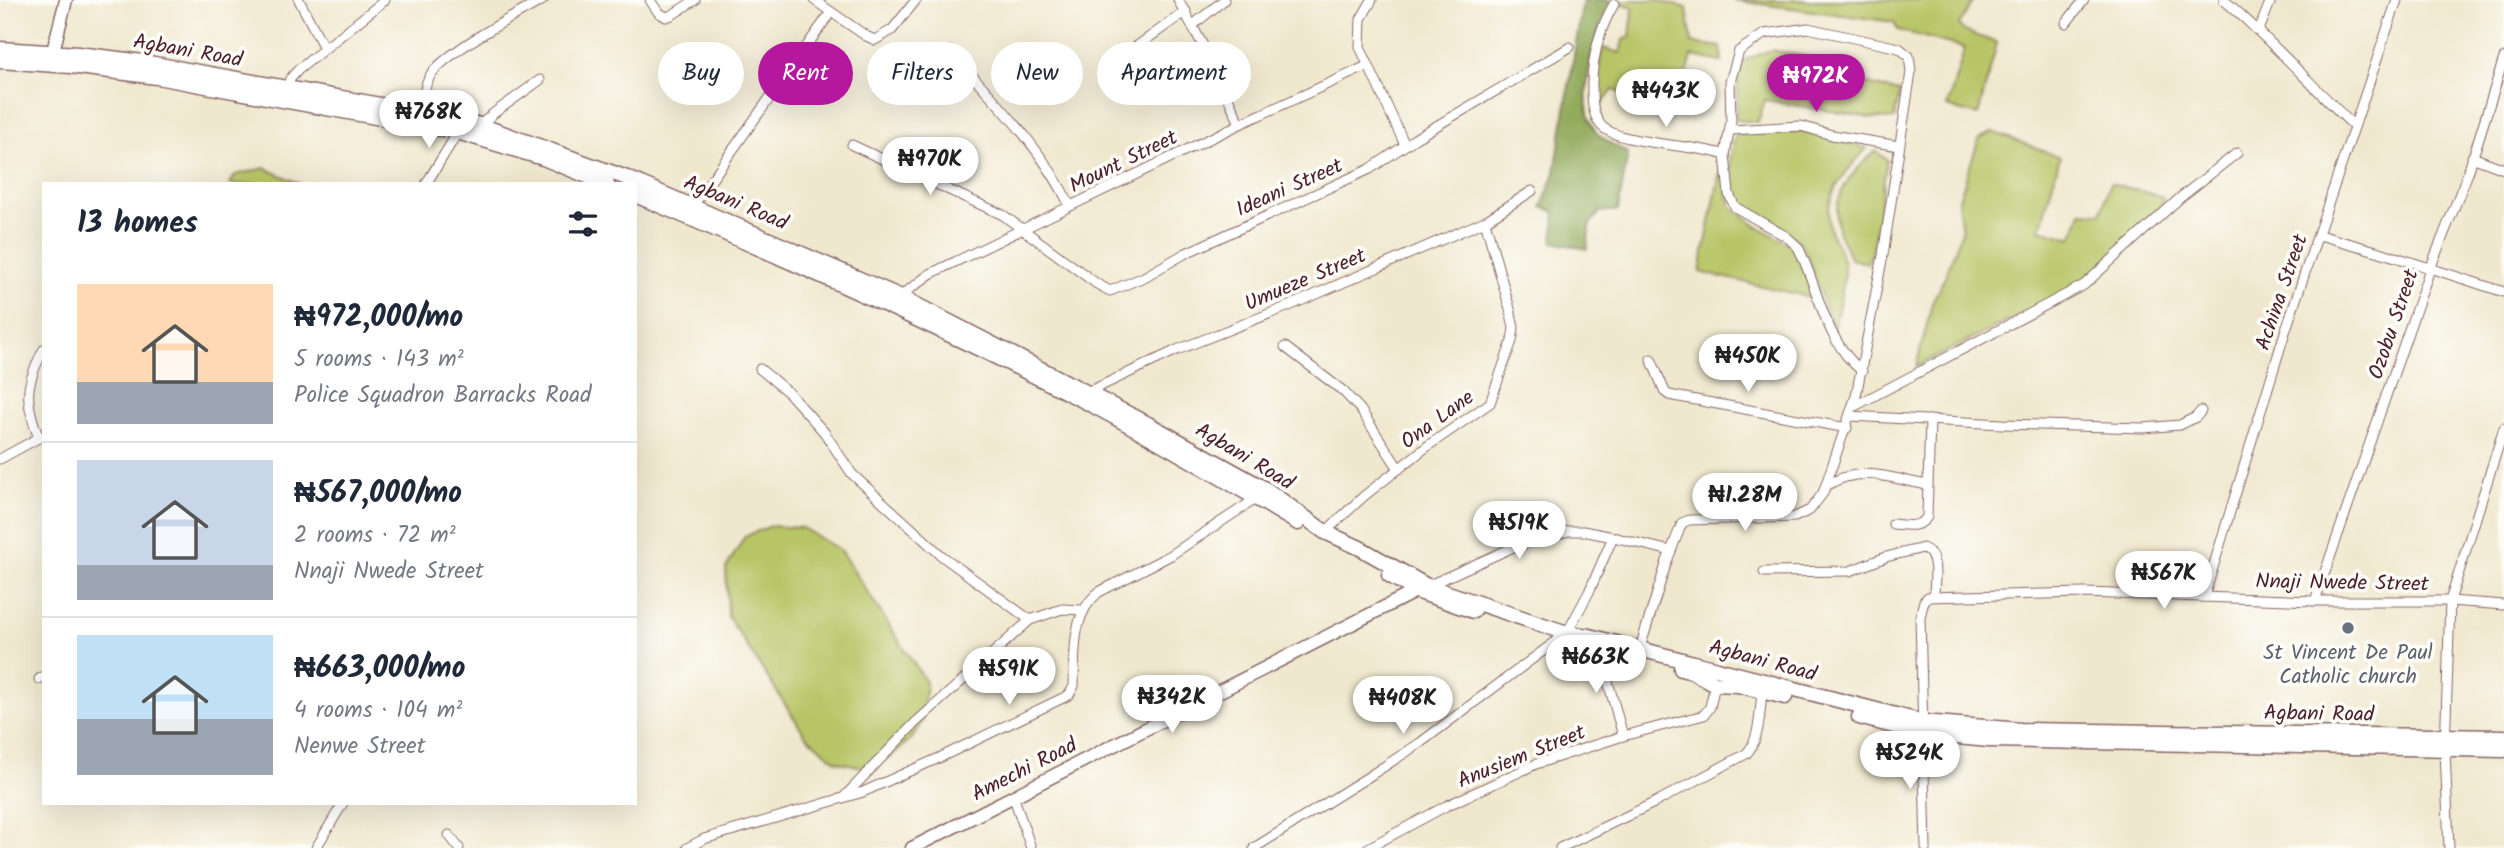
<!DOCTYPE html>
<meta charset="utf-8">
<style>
body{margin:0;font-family:Kalam,sans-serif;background:#f2f2f3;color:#1f2937;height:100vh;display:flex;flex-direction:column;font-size:26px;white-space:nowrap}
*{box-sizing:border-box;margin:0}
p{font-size:23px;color:#747a83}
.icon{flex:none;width:38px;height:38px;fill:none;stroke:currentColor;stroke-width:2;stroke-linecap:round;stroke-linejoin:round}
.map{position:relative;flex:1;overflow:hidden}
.drawer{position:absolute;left:42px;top:182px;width:595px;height:623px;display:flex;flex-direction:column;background:#fff;border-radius:0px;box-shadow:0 7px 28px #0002}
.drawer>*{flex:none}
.guide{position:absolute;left:658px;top:42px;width:665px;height:63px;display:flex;gap:14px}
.price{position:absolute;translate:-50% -60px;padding:0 16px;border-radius:24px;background:#fff;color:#222;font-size:23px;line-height:46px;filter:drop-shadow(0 2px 4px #0008)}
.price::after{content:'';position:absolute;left:50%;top:42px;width:21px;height:16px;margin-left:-10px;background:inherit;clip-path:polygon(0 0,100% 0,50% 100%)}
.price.selected{background:#b5179e;color:#fff}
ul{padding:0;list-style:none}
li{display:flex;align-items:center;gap:21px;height:175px;padding:0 35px}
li+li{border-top:2px solid #e0e1e3}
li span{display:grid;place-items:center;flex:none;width:196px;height:140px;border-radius:0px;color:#555}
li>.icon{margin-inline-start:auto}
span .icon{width:84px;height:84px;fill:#fffc;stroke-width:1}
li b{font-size:30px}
h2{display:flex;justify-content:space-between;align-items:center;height:84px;padding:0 35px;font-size:30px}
.chip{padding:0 24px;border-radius:32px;background:#fff;box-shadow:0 7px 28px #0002;font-size:24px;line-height:63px}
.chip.selected{background:#b5179e;color:#fff}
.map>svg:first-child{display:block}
.green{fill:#b8c566;stroke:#817248;stroke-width:2}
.forest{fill:#92aa5b;stroke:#6e6443;stroke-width:2}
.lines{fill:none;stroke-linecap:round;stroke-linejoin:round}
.minor-casing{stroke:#846564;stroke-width:11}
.secondary-casing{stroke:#846564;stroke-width:15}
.primary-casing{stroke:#846564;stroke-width:17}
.minor{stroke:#fff;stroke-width:9}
.secondary{stroke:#fff;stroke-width:12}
.primary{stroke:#fff;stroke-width:14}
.worship-dot{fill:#6b7280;stroke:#fdfcf7;stroke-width:2.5}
.labels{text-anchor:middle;stroke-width:7;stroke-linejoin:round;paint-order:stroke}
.street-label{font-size:21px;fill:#4a1f2b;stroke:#fdfcf7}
.worship-label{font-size:21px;fill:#5b616d;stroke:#fdfcf7}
</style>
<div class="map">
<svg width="2504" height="848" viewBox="0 0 2504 848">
<rect width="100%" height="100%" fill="#fdfcf7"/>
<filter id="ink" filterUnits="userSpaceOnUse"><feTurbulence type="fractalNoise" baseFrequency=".0143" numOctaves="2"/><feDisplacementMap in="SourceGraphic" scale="14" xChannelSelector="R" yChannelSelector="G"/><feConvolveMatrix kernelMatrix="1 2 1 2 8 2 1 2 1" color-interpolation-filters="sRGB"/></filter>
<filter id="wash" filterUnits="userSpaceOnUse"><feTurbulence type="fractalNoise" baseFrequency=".00686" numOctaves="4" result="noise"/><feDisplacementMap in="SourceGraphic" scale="28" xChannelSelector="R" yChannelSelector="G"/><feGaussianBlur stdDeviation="1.57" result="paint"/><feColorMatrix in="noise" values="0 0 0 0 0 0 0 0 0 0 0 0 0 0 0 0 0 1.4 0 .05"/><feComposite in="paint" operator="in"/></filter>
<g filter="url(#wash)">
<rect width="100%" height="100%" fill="#f0e8ce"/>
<!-- green -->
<g class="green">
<path d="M1621 0H1655L1687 8 1692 43 1721 47 1722 62 1692 56 1680 101 1672 103 1670 89 1645 84 1638 85 1637 99 1613 90 1599 108 1597 81 1603 48 1620 53 1623 40 1630 37 1633 7 1620 3Z"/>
<path d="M1731 0H1974L1959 25 1964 31 1997 43 1978 115 1947 107 1965 48 1898 30 1894 22Z"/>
<path d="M1771 50 1818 59 1815 71 1900 92 1894 119 1870 118 1765 100 1758 122 1736 120 1738 78 1742 61Z"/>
<path d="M1801 131 1867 148C1846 172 1822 194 1830 229 1833 242 1843 251 1844 265 1845 286 1838 309 1833 330L1810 263 1800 242 1736 200 1730 158 1736 134Z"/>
<path d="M1993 132 2060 157 2040 229 2072 238 2081 212 2101 213 2110 183 2163 197 2162 210 2079 286 1916 367 1933 300 1944 279 1962 231 1958 202 1979 139Z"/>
<path d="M1876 151 1887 160 1872 254 1867 263 1850 259C1848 249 1842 242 1839 233 1829 197 1851 173 1876 151Z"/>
<path d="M1721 167 1731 206 1757 226 1789 244 1799 257 1814 298 1700 272Z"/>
<path d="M265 168 298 183 300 184H230L235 175Z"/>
<path d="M771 526 802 528 840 550 926 682 923 720 912 738 890 757 862 767 836 761 806 736 728 617 726 568 745 536Z"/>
</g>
<!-- forest -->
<path class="forest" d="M1583 0H1610C1597 31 1573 101 1596 132 1602 140 1618 147 1628 153L1618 210 1600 212 1590 224 1587 249 1553 242 1555 212 1542 207 1555 172Z"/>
</g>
<g filter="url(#ink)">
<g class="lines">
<!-- minor casing -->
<g class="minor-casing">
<g id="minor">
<path d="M299 0 324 48"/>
<path d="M650 0 658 12 666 17 672 15 695 0"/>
<path d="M814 0 866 36 875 40 892 30 916 0"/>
<path d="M1178 0 1211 60 1240 124"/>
<path d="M1372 0 1361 19 1360 47 1405 145"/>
<path d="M2224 0C2270 39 2310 84 2354 126"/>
<path d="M1614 4C1600 28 1593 54 1592 82 1592 95 1591 112 1600 124 1614 145 1698 144 1725 155"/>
<path d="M2066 23 2084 0"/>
<path d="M1193 25 1224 0"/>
<path d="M2259 30 2271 0"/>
<path d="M950 51C993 99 1042 147 1070 206"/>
<path d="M1108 67 1186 11"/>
<path d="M287 89 290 79 298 70 385 0"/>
<path d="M423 113C424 99 423 87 430 76 445 52 517 14 543 0"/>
<path d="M480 125 494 113 540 80"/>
<path d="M1731 130 1801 126 1832 135 1899 146"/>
<path d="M852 145 1003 215 1097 284 1110 291 1144 277 1186 253 1370 169 1416 138 1570 47"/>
<path d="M2472 157 2504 169"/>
<path d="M426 184 458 132"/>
<path d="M690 210 831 12"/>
<path d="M2319 235 2380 252 2504 292"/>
<path d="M898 298 930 274 1240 124 1367 66"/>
<path d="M1285 347 1343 391 1360 409 1399 469"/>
<path d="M1651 359 1665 392 1669 395 1847 428"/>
<path d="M760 369 789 393 824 432 852 474 942 556 1030 620"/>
<path d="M1088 392 1177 350 1289 306 1485 221 1532 191"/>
<path d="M1853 407 2084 285 2181 197 2237 153"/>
<path d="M1850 416 2003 424 2143 428 2180 425 2196 417 2201 411"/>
<path d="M39 438C24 400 25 384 44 349"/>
<path d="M0 459 42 436"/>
<path d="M1827 485C1863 464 1891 479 1928 485"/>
<path d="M1893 524C1906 525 1919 529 1927 517L1930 420"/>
<path d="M1325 532 1364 496 1429 445 1490 403 1512 341 1514 328 1510 309 1485 221"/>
<path d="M1764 572 1850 571 1886 557 1923 548C1940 555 1934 581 1934 596"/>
<path d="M1427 586 1518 545 1569 531H1583L1613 537"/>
<path d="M2204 597 2286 329 2397 0"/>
<path d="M2315 601 2430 269 2468 173 2504 58"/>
<path d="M1593 645 1607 678 1623 736"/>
<path d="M1640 648 1667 561 1682 523 1689 520 1795 517 1810 510 1823 493 1856 396 1883 255 1911 72 1909 56 1899 48 1808 28 1764 34 1739 51 1730 82 1731 121 1725 155 1729 194 1735 207 1787 237 1798 247C1819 289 1824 341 1862 371"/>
<path d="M39 679 44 676"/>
<path d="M1013 795 1031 848"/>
<path d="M843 798 915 723 1030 620 1062 609 1083 610"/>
<path d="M449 835 459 848"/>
<path d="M316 848 343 803"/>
<path d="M687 848 704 839 863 792 939 758 1069 695 1074 686C1075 653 1071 614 1099 592L1171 555 1260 496"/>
<path d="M1254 848 1368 777 1420 743 1567 633 1589 592 1613 537 1671 551"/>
<path d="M1368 848 1446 806 1536 764 1623 736 1704 715 1710 707 1715 684"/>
<path d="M1560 848 1654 803 1746 754C1760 741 1760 710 1762 691"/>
<path d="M1926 848 1920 617 1924 601 1928 597 2085 593 2315 601H2450L2504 605"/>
<path d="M2449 848 2445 749 2450 601 2504 428"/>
</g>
</g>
<!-- secondary casing -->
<g class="secondary-casing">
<g id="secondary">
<path d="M53 51 66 0"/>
<path d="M912 848 1424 587"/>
</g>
</g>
<!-- primary casing -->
<g class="primary-casing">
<g id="primary">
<path d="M0 49 78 54 143 62 452 118 480 125 627 178 901 297 1148 424 1267 490 1325 532 1360 548 1427 586 1567 633 1589 636 1923 722 2021 730 2504 737"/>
<path d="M0 61 71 66 157 77 458 132 543 158 607 184"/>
<path d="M635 195C790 260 943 328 1092 405 1162 442 1230 483 1298 523"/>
<path d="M1389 575 1416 591 1473 611"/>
<path d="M1681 669 1693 672 1715 684 1738 685 1785 697"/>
<path d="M1859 717 1924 734 1989 740 2504 750"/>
</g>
</g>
<!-- minor -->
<use href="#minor" class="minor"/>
<!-- secondary -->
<use href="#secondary" class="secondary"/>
<!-- primary -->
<use href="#primary" class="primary"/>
</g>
</g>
<!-- markers -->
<circle class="worship-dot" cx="2348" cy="628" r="7"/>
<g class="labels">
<!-- street labels -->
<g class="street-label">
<text transform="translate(188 50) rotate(10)" y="7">Agbani Road</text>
<text transform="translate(1123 161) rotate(-26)" y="7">Mount Street</text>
<text transform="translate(1289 187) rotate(-24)" y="7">Ideani Street</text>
<text transform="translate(736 202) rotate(23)" y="7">Agbani Road</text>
<text transform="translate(1305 279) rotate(-23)" y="7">Umueze Street</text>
<text transform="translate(2281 292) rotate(-71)" y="7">Achina Street</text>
<text transform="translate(2393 324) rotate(-71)" y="7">Ozobu Street</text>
<text transform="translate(1437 419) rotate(-36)" y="7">Ona Lane</text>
<text transform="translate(1245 456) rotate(31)" y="7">Agbani Road</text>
<text transform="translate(2342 582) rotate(1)" y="7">Nnaji Nwede Street</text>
<text transform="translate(1763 660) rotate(15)" y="7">Agbani Road</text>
<text transform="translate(2319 713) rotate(1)" y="7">Agbani Road</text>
<text transform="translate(1521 756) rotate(-22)" y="7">Anusiem Street</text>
<text transform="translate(1024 769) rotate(-27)" y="7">Amechi Road</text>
</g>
<!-- worship labels -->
<g class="worship-label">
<text x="2348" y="659">St Vincent De Paul<tspan x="2348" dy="24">Catholic church</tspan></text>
</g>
</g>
</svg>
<b class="price selected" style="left:1816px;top:114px">₦972K</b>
<b class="price" style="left:1666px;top:129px">₦443K</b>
<b class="price" style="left:429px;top:150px">₦768K</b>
<b class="price" style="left:930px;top:197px">₦970K</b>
<b class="price" style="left:1748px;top:394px">₦450K</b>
<b class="price" style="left:1745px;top:533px">₦1.28M</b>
<b class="price" style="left:1519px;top:561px">₦519K</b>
<b class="price" style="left:2164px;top:611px">₦567K</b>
<b class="price" style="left:1596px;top:695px">₦663K</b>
<b class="price" style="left:1009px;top:707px">₦591K</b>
<b class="price" style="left:1172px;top:735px">₦342K</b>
<b class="price" style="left:1403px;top:736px">₦408K</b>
<b class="price" style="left:1910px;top:791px">₦524K</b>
<div class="guide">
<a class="chip">Buy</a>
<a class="chip selected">Rent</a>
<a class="chip">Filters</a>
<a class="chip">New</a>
<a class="chip">Apartment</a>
</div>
<section class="drawer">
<h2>13 homes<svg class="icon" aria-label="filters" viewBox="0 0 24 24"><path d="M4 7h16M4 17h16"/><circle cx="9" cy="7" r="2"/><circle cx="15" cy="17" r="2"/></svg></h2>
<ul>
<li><span style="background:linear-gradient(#ffd9b3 70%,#9aa5b1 0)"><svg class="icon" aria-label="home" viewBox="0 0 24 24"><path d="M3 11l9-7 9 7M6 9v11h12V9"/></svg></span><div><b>₦972,000/mo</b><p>5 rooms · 143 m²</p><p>Police Squadron Barracks Road</p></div></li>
<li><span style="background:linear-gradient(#c9d6e8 75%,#9aa5b1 0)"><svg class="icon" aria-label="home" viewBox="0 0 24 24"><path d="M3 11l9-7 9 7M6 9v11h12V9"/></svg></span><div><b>₦567,000/mo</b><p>2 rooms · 72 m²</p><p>Nnaji Nwede Street</p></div></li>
<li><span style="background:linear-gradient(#bfe0f5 60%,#9aa5b1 0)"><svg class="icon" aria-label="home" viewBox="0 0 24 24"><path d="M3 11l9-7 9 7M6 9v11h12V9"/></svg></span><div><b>₦663,000/mo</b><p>4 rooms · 104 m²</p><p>Nenwe Street</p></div></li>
</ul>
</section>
</div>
